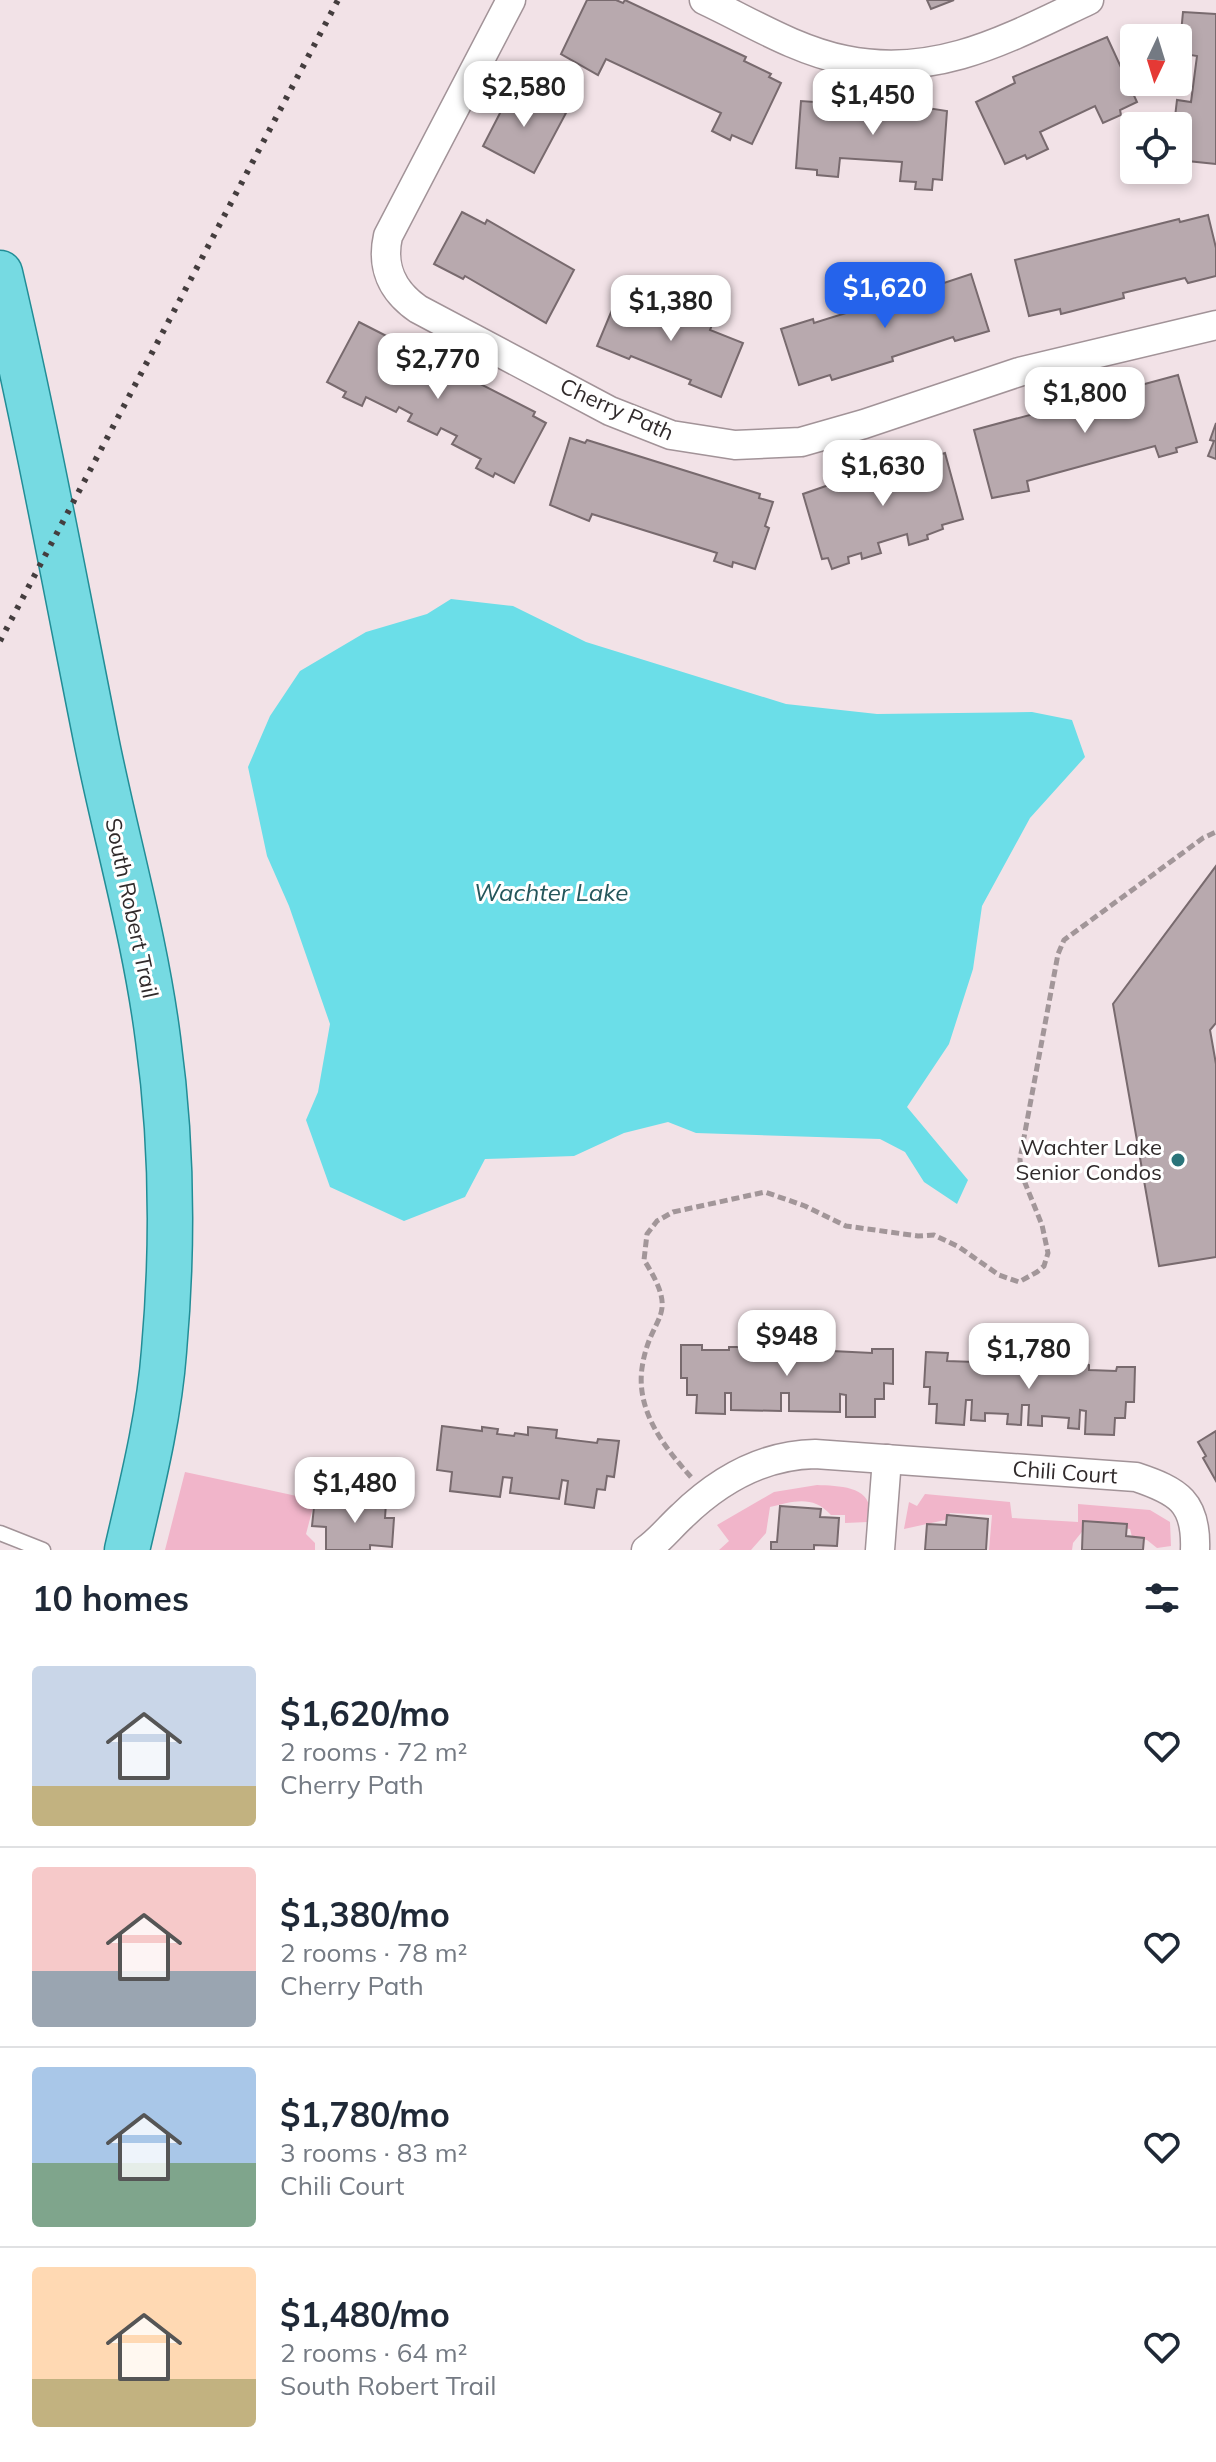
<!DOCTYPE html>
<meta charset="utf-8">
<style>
body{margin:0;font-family:Mulish,sans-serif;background:#f6f6f7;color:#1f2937;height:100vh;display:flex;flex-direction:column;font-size:30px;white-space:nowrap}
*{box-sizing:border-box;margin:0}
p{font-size:26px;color:#747a83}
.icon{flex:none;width:44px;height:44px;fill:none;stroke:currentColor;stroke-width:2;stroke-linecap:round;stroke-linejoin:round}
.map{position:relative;height:1550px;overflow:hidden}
.details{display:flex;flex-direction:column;background:#fff;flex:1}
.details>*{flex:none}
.needle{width:52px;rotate:184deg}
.controls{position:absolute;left:1120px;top:24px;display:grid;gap:16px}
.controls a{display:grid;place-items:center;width:72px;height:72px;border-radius:8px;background:#fff;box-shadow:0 4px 12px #0003;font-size:40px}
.price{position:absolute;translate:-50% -68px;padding:0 18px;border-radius:16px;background:#fff;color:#222;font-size:26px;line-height:52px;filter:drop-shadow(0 2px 4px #0008)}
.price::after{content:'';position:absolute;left:50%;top:48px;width:24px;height:18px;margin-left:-12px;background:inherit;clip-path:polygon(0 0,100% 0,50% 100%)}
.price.active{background:#2563eb;color:#fff}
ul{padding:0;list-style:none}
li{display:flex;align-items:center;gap:24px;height:200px;padding:0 32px}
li+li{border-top:2px solid #e0e1e3}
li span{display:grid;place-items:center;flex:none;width:224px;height:160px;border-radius:8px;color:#555}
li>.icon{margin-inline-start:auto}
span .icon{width:96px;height:96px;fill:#fffc;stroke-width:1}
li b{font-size:34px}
h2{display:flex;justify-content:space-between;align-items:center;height:96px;padding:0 32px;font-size:34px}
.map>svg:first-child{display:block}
.green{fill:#f1b5ca}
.water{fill:#6bdee8}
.building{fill:#b8a9ae;stroke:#786a6e;stroke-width:2}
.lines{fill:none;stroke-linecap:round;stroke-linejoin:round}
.lane-casing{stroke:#a29398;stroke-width:17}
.street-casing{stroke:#a29398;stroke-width:31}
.primary-casing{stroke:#228d96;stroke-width:47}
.path{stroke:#a29699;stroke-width:5;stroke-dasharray:8 4;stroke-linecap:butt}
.lane{stroke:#fff;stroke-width:14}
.street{stroke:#fff;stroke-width:28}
.primary{stroke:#76dae2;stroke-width:44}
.rail{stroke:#443d3e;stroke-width:6;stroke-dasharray:4 8;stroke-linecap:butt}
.poi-dot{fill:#2a747a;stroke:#fff;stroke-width:3}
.labels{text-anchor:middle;stroke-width:6;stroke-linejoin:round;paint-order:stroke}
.street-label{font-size:22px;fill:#302a2b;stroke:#fff}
.poi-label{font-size:22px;fill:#302a2b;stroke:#fff;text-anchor:end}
.water-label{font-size:24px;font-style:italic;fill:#24565b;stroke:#fff}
</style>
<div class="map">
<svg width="1216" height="1550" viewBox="0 0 1216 1550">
<rect width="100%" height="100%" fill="#f2e2e7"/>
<!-- green -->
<g class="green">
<path d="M185 1472 315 1500 306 1534 315 1543V1550H165Z"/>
<path d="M817 1485C841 1486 878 1486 868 1522L845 1523V1515H831C813 1495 794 1501 770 1507L766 1533 751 1550H719L729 1541 717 1525 774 1492Z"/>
<path d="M925 1494 1010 1502 1012 1518 1078 1522V1504L1150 1510 1170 1522 1171 1546 1157 1548 1147 1540 1132 1537 1130 1529 1089 1523 1073 1543 1072 1550H989L992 1515 950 1513 945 1520 904 1529 909 1502 917 1506Z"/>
</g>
<!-- water -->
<path class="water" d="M451 599 513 606 586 642 786 704 877 714 1032 712 1072 720 1085 757 1030 818 982 906 973 969 949 1044 907 1107 968 1180 957 1204 924 1182 905 1152 880 1139 696 1133 668 1122 624 1133 574 1156 485 1159 465 1197 404 1221 330 1187 306 1120 318 1092 330 1024 289 906 267 856 248 767 270 716 300 671 366 632 427 614Z"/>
<!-- building -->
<g class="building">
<path d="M587 0H616L623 3 625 0 746 57 744 61 771 74 769 77 781 83 752 144 732 135 730 140 712 131 721 113 606 59 598 75 561 54Z"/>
<path d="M927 0H954L931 9Z"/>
<path d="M1183 12 1216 14V164L1178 160V126H1164L1165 116 1175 117 1177 100 1191 102 1197 56 1178 53 1176 32 1181 33Z"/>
<path d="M1107 37 1137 102 1120 110 1121 115 1103 123 1095 106 1040 132 1048 149 1027 159 1025 155 1005 164 976 102 1015 83 1013 77Z"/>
<path d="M514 86 566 113 534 173 483 146Z"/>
<path d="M842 96 908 101V105L947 111 942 180 933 179 932 190 915 189 916 182 900 181 902 162 840 158 838 177 817 175V170L796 168 801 101 814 102V99L841 101Z"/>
<path d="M462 212 485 224 487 220 574 270 546 323 465 276 463 279 434 264Z"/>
<path d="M1208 215 1216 248V276L1188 283 1185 278 1123 293 1124 298 1061 314 1060 309 1029 316 1015 260 1179 219 1180 222Z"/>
<path d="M971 274 989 331 955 341 953 337 892 357 893 361 832 380 830 375 799 385 781 329 813 319 814 323 878 303 877 299 943 278 944 283Z"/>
<path d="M619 293 651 306 653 302 712 325 710 330 743 343 721 397 689 384 691 380 631 356 629 359 597 346Z"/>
<path d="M359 322 535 412 533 416 546 423 514 483 495 473 493 477 476 468 481 459 452 444 457 436 441 428 437 435 408 421 412 414 399 407 396 412 366 397 362 406 343 397 346 392 327 382Z"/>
<path d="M1178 375 1197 442 1176 448 1177 452 1159 457 1155 446 1027 481 1029 491 992 498 974 430Z"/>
<path d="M1216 423V459L1208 456 1214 441 1210 440Z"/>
<path d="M570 438 585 443 587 440 760 494 759 498 773 502 765 526 769 528 755 569 733 562 732 567 714 561 717 553 592 514 589 521 550 505Z"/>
<path d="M945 453 963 519 942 525 943 529 927 535 928 539 909 545 907 534 878 543 881 553 862 559 861 553 848 557 849 563 832 569 828 558 822 559 803 494 866 472 870 486 883 482 879 469 927 454 928 458Z"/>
<path d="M1216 866V1023L1210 1030 1216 1064V1257L1159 1266 1113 1004Z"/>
<path d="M745 1343H772L774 1350 775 1347 832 1344V1351L872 1353V1349H893V1384L884 1383V1399H875V1417H846V1395L840 1394V1412L789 1411V1393H781V1411L731 1410V1393H725V1414L696 1413 697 1395H687V1378H681V1345H702V1350H729V1347H742L744 1350Z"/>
<path d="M926 1352 948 1353 947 1361 975 1362V1359H988L987 1355 1015 1357V1360L1073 1362 1089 1365V1370L1116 1371 1117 1367H1135L1134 1402H1126L1125 1418H1115L1114 1435 1085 1434 1086 1411 1080 1410 1079 1429 1068 1428 1069 1418 1042 1416V1426L1028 1425 1029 1405H1022L1021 1425 1007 1424 1008 1414 985 1413V1421L971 1420 972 1400H966L964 1425 936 1423 937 1404H929L930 1387H924Z"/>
<path d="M442 1426 482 1431V1427L498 1429 497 1434 514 1436 515 1433 528 1435V1427L557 1430 556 1438 597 1443 598 1439 619 1441 614 1477 607 1476 605 1490 597 1489 594 1508 565 1504 568 1481 562 1480 559 1499 510 1493 512 1478 503 1477 500 1497 450 1491 452 1472 437 1470Z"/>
<path d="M1216 1431V1481L1203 1458 1206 1456 1198 1442Z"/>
<path d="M328 1499 386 1503 385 1518H394L392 1547 370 1545V1550H326V1527L312 1526 314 1507 327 1508Z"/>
<path d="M780 1506 821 1509 820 1517 839 1518 837 1546 814 1545V1550H771V1542H777Z"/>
<path d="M947 1515 988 1519 986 1550H925L927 1524 946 1525Z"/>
<path d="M1083 1521 1127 1524 1126 1536 1144 1538 1143 1550H1082Z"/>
</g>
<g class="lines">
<!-- lane casing -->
<g class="lane-casing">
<path id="lane" d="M0 1533 43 1550"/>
</g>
<!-- street casing -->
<g class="street-casing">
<g id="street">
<path d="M511 0 388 236C381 267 392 291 418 309L610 411 671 435 735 445 801 442 864 424 1019 372 1216 325"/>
<path d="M704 0C749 21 795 50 845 60 937 79 1009 38 1089 0"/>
<path d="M646 1550C660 1540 670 1527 682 1516 719 1480 763 1455 815 1454L1136 1477C1178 1491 1197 1502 1195 1550"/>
<path d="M880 1550 887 1459"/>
</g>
</g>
<!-- primary casing -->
<g class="primary-casing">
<path id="primary" d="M0 273C36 427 65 583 96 739 116 839 145 937 158 1039 172 1141 173 1249 164 1351 159 1418 142 1485 127 1550"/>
</g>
<!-- path -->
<path class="path" d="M691 1477C664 1447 636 1411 642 1368 650 1312 682 1320 644 1260L647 1234 657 1221 673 1212 765 1192 805 1206 846 1226 918 1236 934 1235 959 1247 999 1275 1019 1282 1037 1272 1044 1266 1048 1253 1042 1225 1021 1173 1020 1159 1058 954 1064 940 1203 838 1216 832"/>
<!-- lane -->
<use href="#lane" class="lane"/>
<!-- street -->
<use href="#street" class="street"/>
<!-- primary -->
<use href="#primary" class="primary"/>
<!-- rail -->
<path class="rail" d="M0 641 338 0"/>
</g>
<!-- markers -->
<circle class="poi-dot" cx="1178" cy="1160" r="8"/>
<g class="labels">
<!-- street labels -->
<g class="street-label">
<text transform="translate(617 409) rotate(24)" y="8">Cherry Path</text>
<text transform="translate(132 908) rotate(78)" y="8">South Robert Trail</text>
<text transform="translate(1065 1472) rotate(4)" y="8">Chili Court</text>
</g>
<!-- poi labels -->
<g class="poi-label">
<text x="1162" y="1155">Wachter Lake<tspan x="1162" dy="25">Senior Condos</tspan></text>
</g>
<!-- water labels -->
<g class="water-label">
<text x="551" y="901">Wachter Lake</text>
</g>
</g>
</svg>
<div class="controls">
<a><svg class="needle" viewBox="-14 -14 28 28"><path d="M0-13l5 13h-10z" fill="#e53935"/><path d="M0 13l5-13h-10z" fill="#747a83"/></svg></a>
<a><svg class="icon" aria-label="locate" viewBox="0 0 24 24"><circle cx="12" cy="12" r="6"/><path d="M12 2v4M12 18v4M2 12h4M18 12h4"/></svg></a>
</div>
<b class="price" style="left:524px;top:129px">$2,580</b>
<b class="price" style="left:873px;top:137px">$1,450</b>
<b class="price active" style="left:885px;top:330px">$1,620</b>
<b class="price" style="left:671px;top:343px">$1,380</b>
<b class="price" style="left:438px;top:401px">$2,770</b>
<b class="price" style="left:1085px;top:435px">$1,800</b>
<b class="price" style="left:883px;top:508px">$1,630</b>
<b class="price" style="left:787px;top:1378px">$948</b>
<b class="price" style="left:1029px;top:1391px">$1,780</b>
<b class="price" style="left:355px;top:1525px">$1,480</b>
</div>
<section class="details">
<h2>10 homes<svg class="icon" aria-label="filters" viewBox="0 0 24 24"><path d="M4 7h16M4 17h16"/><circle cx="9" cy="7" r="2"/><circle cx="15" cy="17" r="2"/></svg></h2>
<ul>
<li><span style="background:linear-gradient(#c9d6e8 75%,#c2b280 0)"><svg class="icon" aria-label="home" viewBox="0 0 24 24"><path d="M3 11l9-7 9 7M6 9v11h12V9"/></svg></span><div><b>$1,620/mo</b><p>2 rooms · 72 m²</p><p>Cherry Path</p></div><svg class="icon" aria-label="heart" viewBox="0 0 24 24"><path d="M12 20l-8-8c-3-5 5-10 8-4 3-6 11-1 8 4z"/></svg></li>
<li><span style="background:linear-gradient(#f6c9c9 65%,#9aa5b1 0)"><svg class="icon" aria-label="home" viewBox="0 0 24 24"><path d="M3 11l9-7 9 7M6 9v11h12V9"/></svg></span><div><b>$1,380/mo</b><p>2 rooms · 78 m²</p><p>Cherry Path</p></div><svg class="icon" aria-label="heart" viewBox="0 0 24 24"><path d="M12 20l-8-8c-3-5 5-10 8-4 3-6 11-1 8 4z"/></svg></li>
<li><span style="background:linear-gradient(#a9c7e8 60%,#7fa58c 0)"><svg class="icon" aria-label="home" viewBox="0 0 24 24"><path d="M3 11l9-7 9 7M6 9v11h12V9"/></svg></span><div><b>$1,780/mo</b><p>3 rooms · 83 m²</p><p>Chili Court</p></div><svg class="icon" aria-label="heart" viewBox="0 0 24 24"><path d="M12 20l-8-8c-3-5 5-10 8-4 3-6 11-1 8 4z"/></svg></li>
<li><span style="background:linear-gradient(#ffd9b3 70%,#c2b280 0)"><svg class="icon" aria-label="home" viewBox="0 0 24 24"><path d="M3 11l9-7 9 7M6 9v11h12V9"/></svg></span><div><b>$1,480/mo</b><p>2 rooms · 64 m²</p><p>South Robert Trail</p></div><svg class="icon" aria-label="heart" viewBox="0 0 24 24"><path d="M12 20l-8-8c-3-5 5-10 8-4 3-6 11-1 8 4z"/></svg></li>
</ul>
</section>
